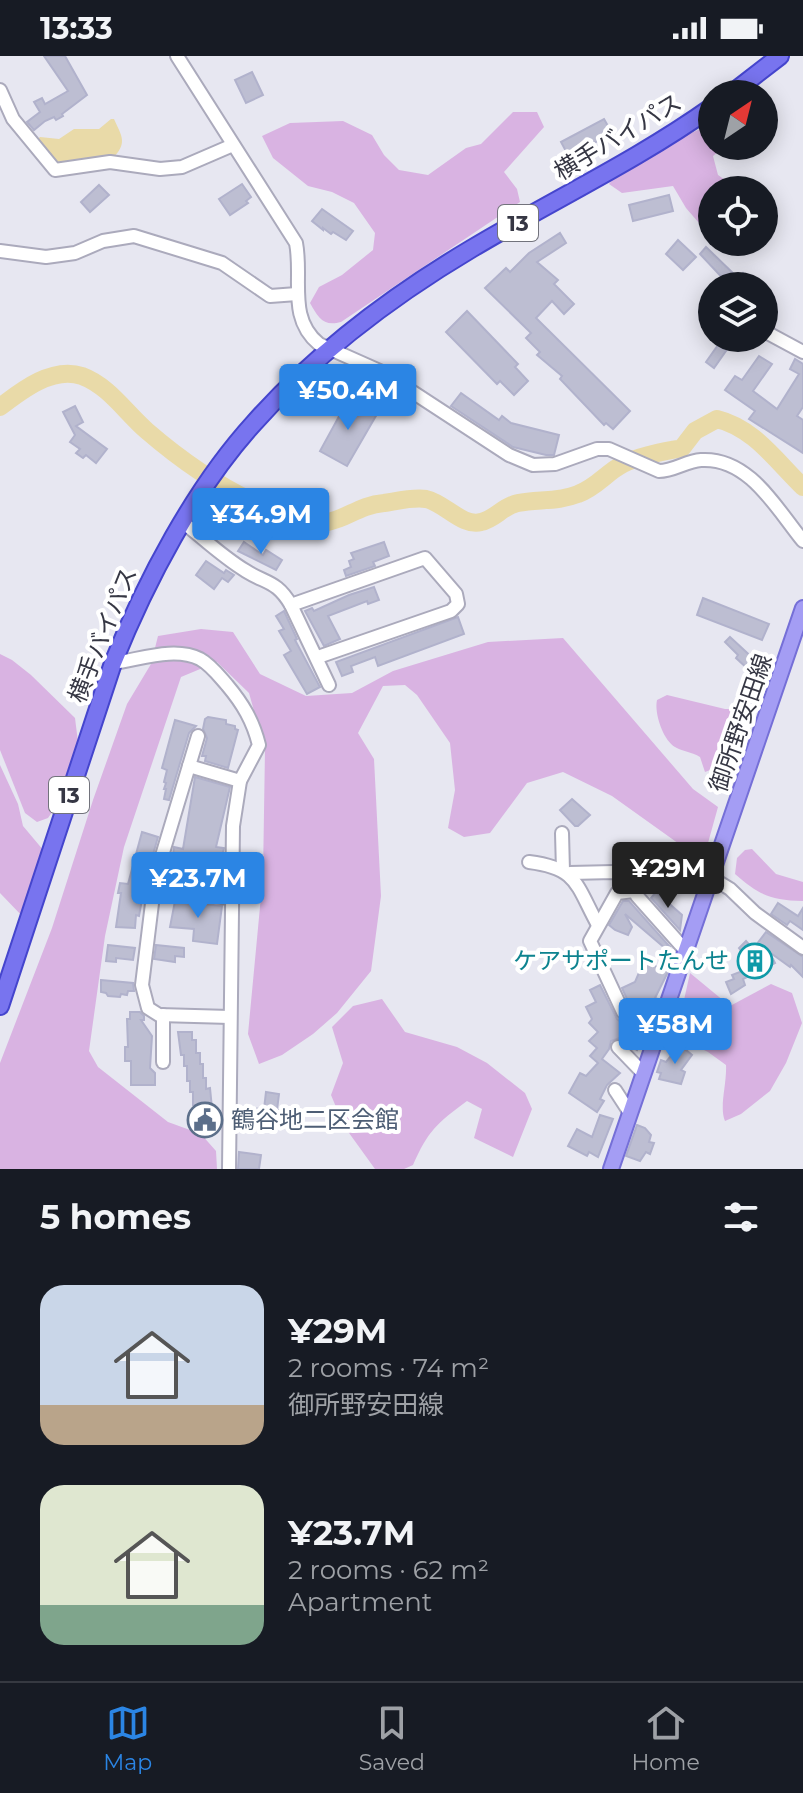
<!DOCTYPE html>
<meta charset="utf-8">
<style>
body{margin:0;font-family:Montserrat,"Noto Sans JP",sans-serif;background:#242831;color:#f1f3f6;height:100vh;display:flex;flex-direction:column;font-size:30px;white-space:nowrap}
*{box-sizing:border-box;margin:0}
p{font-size:26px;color:#9ea1a6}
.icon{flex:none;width:44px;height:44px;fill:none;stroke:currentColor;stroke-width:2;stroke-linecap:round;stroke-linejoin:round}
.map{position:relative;height:1113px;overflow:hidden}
.sheet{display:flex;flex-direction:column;background:#171b24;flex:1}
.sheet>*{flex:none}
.needle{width:52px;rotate:35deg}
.buttons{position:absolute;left:698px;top:24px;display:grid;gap:16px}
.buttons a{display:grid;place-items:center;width:80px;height:80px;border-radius:50%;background:#171b24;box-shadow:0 4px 20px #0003;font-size:40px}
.price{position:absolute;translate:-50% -68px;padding:0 18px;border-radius:8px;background:#2b85e4;color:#fff;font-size:26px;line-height:52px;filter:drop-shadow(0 2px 4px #0008)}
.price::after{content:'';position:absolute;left:50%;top:48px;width:24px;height:18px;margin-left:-12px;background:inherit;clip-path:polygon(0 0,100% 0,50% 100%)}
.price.active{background:#222;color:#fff}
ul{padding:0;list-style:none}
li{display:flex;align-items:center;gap:24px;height:200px;padding:0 40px}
li span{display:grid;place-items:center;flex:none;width:224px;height:160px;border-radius:24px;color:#555}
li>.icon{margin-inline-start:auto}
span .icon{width:96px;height:96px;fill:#fffc;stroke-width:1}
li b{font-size:34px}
h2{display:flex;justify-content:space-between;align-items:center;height:96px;padding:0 40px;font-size:34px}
.status{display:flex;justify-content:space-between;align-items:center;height:56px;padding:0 40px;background:#171b24;direction:ltr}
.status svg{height:22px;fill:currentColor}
.tabs{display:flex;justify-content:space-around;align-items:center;height:112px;border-top:2px solid #363941;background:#171b24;font-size:22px;color:#9ea1a6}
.tabs a{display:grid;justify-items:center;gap:4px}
.tabs .active{color:#2b85e4}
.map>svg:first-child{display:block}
.green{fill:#d9b3e2}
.water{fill:#e9daa8}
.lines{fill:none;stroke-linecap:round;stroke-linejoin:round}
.river{stroke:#e9daa8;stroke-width:18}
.building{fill:#bdbed2;stroke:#b1b2cc;stroke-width:2}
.minor-casing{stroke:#abaabc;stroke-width:16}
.major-casing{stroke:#756fd7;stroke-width:18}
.highway-casing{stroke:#4545cd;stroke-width:20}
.minor{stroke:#fff;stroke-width:12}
.major{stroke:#a49df4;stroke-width:14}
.highway{stroke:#7874ef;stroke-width:16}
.labels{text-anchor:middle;stroke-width:8;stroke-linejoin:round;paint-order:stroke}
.shield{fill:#fff;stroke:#72737c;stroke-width:2}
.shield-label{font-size:22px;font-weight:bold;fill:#363744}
.street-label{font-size:24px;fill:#363744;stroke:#fff}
.culture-label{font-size:24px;fill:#0d838f;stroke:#fff;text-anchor:end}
.service-label{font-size:24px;fill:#4e5e75;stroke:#fff;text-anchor:start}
</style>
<div class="status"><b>13:33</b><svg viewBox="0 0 49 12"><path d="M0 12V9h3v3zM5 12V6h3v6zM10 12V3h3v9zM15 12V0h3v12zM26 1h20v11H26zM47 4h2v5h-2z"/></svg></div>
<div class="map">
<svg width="803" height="1113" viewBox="0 0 803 1113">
<rect width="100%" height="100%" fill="#e7e7f1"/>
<!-- green -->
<g class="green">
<path d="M513 56H537L544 71 504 116 517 133 520 146 341 266C323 271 318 261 310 247L319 231 342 219 373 194 375 177 354 147 332 136 308 130 273 102 262 80 290 67 343 65 372 79 384 99 399 114 428 119 466 92 481 88Z"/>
<path d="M712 68V90H725L713 100 718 119 739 134H712V182L686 152 673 130 622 137 609 128 614 122 684 80Z"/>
<path d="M201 573 233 576 260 618 306 640 352 637 393 615 488 586 563 582 693 733 718 751 703 805 612 740 563 716 527 727 490 777 464 781 448 772 455 734 450 687 417 639 405 629 383 630 358 677 374 703 381 840 371 915 337 957 313 978 282 999 259 1008 248 978 263 819 265 694 249 637 217 606 181 621 124 791 105 880 89 995 98 1011 168 1066 201 1078 216 1095 217 1113H0V1007L52 872 93 744 127 648 151 608 158 580Z"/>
<path d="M0 598 12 604 31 619 75 662 78 686 59 746 48 762 37 766 25 757 0 694Z"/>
<path d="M667 639 725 653H736L740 658 733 666 727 695 713 713 705 716 700 701C692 696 684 696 675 691 663 684 654 657 657 644Z"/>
<path d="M0 709 18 748 23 770 44 795 25 863 0 837Z"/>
<path d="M752 793 776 818 803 826V845C770 844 759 839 735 818L737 802 745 794Z"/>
<path d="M690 917 730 950 771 928 792 937 802 967 786 1007 770 1035 741 1058 725 1065C719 1051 727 1028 726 1009L708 996 676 980Z"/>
<path d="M382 943 405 976 457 991 487 1007 525 1037 532 1053 513 1101 474 1082 482 1053 467 1045C437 1067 428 1075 413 1109L404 1113H375L344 1070 331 1039 343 1007 332 971 353 950Z"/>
</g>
<!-- water -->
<path class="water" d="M111 63H114C122 81 128 87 112 103L57 109 36 85 40 81 59 83 74 73H99Z"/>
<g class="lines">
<!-- river -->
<path class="river" d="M0 351C22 334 53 310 82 320 109 330 126 357 147 375 191 413 241 446 298 463 339 476 349 450 384 447 397 445 413 441 426 443 445 447 462 471 481 466 495 463 503 450 518 447 538 443 558 446 578 438 597 431 607 416 623 408 642 399 662 396 682 392L695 375 717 363C754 372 776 405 803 431"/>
</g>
<!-- building -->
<g class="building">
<path d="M44 0H65L87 39 62 58 63 60 56 64 54 61 45 65 34 74 27 66 40 56 34 46 42 42 45 48 68 35Z"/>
<path d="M252 16 263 39 246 47 235 24Z"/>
<path d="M604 63 612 77 569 101 561 86Z"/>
<path d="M242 128 251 141 246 145 248 147 230 159 219 143Z"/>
<path d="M99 129 109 139 90 156 81 146Z"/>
<path d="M669 139 673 155 633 165 629 149Z"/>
<path d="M322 153 353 175 346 184 333 176 331 178 323 172V174L312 165Z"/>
<path d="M560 177 566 187 537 206 558 224 554 228 574 248 564 258 552 245 536 262 630 355 613 373 606 367 604 369 560 323 562 320 537 299 540 296 526 282 531 277 485 232 506 212 510 216 529 197Z"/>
<path d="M678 184 696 201 683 214 666 198Z"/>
<path d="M706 191 738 222 743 217 756 230H730L700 198Z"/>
<path d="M467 255 518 308 515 311 528 325 514 339 500 325 497 328 446 276Z"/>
<path d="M723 282H735L714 312 706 306Z"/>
<path d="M759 300 772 308 753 335 777 353 799 318 790 313 795 303 803 308V351L797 360 803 364V397L749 363 755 355 725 334 735 320 742 324Z"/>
<path d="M461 337 499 364 502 360 511 367 559 379 554 399H546L513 391 451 350Z"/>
<path d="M349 342 377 358 347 410 320 395Z"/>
<path d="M75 350 83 366 76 370 107 393 96 407 86 399 83 402 76 397 80 393 70 386 75 379 63 356Z"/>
<path d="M244 486 263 499 266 494 282 504 276 514 238 495Z"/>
<path d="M384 486 389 500 373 506 375 510 346 520 344 514 351 511 349 505 354 503 351 497Z"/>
<path d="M206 505 224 517 226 514 234 519 228 526 222 522 214 533 196 519Z"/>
<path d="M374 531 379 544 368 548 367 545 328 560 340 583 324 590 305 555 312 552 314 555 349 539Z"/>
<path d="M703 542 769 568 762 584 697 559Z"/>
<path d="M284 555 297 583 295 584 320 631 307 638 284 599 291 595 279 575 284 573 276 560Z"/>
<path d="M458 561 464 578 378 610 375 601 351 610 353 616 342 620 336 606Z"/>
<path d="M730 581 756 605 748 613 736 602 738 599 725 586Z"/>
<path d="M208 661 226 664V668L235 670V673L238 674 228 712 205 705 206 700H202L207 682 203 673 205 663Z"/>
<path d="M175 664 196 670 189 677 169 744 164 743 166 733H164L166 727 164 726 167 714 162 712Z"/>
<path d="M195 721 230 731 216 791 224 792 222 800 219 799 214 806 197 803 196 808 181 805V801L173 799 174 791 183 793Z"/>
<path d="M572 743 590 759 578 770H575L560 754Z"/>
<path d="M142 776 158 781 152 802 146 800 138 826 145 827 139 860 136 859 135 872 116 871 121 837H118L120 827 128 828Z"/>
<path d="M656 836 682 859 680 874 651 842Z"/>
<path d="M175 845 222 850 217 888 193 885 194 873 170 871Z"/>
<path d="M623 845H629L670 891 667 894 625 858 632 871 628 879 615 874 609 869Z"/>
<path d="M778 847 798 860 803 852V874L790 865 787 869 771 858Z"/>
<path d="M766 876 803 901V921L791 909 790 911 772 898 752 910 739 892 746 885 753 893Z"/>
<path d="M108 889 135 892 133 904 116 902V906L106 905Z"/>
<path d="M156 889 184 892V901L175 900V906L154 903Z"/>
<path d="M773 903 775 907 743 923 745 929 731 938 726 926 734 923 732 919Z"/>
<path d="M644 905 668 916 655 942 658 943 652 959 630 950 622 932 635 926Z"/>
<path d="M101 924 133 927 134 935H128L127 939 121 938 120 941 108 940 106 937 101 936Z"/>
<path d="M600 929 617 963 644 983 637 994 619 982 611 985 609 993 602 1003 620 1017 607 1029 600 1043 604 1045 597 1056 569 1037 580 1017 586 1020 598 1007 590 1000 597 992 589 985 598 976 589 967 592 963 586 951 596 946 590 934Z"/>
<path d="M130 956H140L144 960V964H141L152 980 150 1012 155 1017V1029H131V1005H125V991H128L127 963H130Z"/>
<path d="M178 976H192V984H196V997H200V1008H203V1022H206V1033L210 1032 214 1073H198L197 1049H193V1036H190V1025H187V1010H184V999H181Z"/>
<path d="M680 989 692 999 681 1014 685 1016 681 1028 659 1023 661 1017 657 1016 661 1004 666 1006Z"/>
<path d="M266 1036 279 1038 277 1054H281L279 1072 251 1066 250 1071 239 1070 245 1052 264 1053Z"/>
<path d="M600 1059 613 1063 598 1101 589 1096 587 1100 568 1090 577 1073 592 1081Z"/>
<path d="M637 1069 645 1072 651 1079 649 1086 654 1087 650 1098 646 1096 640 1105 626 1100Z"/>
<path d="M239 1096 261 1099 259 1113H238Z"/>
</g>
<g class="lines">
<!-- minor casing -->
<g class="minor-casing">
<g id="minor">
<path d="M177 0 296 187C303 222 287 262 319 288L382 316 509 399 533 409 555 408 597 393H609L659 415C674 415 686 405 701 404 749 401 776 452 803 485"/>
<path d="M0 34 13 63 55 114 110 106 160 113 182 111 233 89"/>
<path d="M0 195 46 201 75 197 103 185 134 180 222 207 270 240 297 238"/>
<path d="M764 275 803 296"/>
<path d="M184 467C204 483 224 502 246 515 267 528 277 525 291 549L425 502 456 538 458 548 451 555 318 601"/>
<path d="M291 549 329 629"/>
<path d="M113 607C139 604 174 590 200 603 211 609 219 620 227 629 243 648 253 665 259 689L240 725 233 770 229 1113"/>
<path d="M198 680 155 823 142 929 148 952 159 959 230 961"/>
<path d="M189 710 240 725"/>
<path d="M562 777 563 815"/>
<path d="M529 806C578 812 576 829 598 869"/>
<path d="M570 817 614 816 629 825 637 840 686 895"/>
<path d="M712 822 730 833 755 857 803 892"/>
<path d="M155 829 232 843"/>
<path d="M634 835 617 837 590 885 623 956 657 981"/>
<path d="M618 991 644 1018"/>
<path d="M163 1006V959"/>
<path d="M615 1034 630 1057"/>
</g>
</g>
<!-- major casing -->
<g class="major-casing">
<path id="major" d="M611 1113 803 552"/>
</g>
<!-- highway casing -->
<g class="highway-casing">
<g id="highway">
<path d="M731 38 780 0"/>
<path d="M0 950 113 607C146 525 194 433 254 367 315 298 392 240 471 193 551 145 636 105 712 51"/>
</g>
</g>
<!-- minor -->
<use href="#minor" class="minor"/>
<!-- major -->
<use href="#major" class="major"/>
<!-- highway -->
<use href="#highway" class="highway"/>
</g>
<!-- icons -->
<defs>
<g id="building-ring" transform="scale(1.8)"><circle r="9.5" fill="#fff" stroke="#0f9aa8" stroke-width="1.5"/><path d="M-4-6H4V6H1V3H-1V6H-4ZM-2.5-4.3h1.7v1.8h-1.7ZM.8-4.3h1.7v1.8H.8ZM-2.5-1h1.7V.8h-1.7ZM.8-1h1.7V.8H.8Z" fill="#0f9aa8"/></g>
<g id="civic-ring" transform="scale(1.8)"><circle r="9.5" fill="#fff" stroke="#5c6f8a" stroke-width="1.5"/><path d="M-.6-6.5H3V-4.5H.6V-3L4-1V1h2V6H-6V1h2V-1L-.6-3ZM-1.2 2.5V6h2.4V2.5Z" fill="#5c6f8a"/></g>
</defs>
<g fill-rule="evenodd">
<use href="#building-ring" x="755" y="905"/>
<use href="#civic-ring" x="205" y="1064"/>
</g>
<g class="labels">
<!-- shield labels -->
<g class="shield">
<rect x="498" y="149" width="40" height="36" rx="6"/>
<rect x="49" y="721" width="40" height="36" rx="6"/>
</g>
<g class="shield-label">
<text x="518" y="175">13</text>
<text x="69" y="747">13</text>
</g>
<!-- street labels -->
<g class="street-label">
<text transform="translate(618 81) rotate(-31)" y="8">横手バイパス</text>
<text transform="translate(103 579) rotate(-68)" y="8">横手バイパス</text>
<text transform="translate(741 667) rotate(-71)" y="8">御所野安田線</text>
</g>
<!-- culture labels -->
<g class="culture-label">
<text x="729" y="913">ケアサポートたんせ</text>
</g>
<!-- service labels -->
<g class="service-label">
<text x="231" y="1072">鶴谷地二区会館</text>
</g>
</g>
</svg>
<div class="buttons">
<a><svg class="needle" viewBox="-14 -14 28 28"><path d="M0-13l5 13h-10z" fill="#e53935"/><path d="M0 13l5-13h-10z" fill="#9ea1a6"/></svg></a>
<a><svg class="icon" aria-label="locate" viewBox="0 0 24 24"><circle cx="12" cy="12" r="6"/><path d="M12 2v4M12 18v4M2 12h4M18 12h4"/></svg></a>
<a><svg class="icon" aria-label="layers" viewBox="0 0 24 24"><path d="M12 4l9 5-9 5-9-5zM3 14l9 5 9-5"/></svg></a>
</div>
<b class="price" style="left:348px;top:376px">¥50.4M</b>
<b class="price" style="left:261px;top:500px">¥34.9M</b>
<b class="price active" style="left:668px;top:854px">¥29M</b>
<b class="price" style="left:198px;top:864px">¥23.7M</b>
<b class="price" style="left:675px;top:1010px">¥58M</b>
</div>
<section class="sheet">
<h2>5 homes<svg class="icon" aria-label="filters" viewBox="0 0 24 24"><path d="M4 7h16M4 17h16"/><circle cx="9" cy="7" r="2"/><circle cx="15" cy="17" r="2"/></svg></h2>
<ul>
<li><span style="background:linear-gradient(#c9d6e8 75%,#b9a48a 0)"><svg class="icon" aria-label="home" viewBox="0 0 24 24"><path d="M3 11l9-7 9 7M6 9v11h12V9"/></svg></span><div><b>¥29M</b><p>2 rooms · 74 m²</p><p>御所野安田線</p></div></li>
<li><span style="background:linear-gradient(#dfe7d0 75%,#7fa58c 0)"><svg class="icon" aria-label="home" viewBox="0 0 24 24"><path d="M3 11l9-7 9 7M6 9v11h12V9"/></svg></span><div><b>¥23.7M</b><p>2 rooms · 62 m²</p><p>Apartment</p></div></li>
</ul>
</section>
<nav class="tabs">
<a class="active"><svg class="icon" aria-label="map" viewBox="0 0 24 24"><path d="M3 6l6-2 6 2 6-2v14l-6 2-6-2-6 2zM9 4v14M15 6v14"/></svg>Map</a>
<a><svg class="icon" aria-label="saved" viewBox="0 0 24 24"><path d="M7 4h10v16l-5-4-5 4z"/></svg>Saved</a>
<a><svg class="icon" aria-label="home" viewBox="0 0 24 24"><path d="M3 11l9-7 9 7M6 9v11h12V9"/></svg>Home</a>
</nav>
